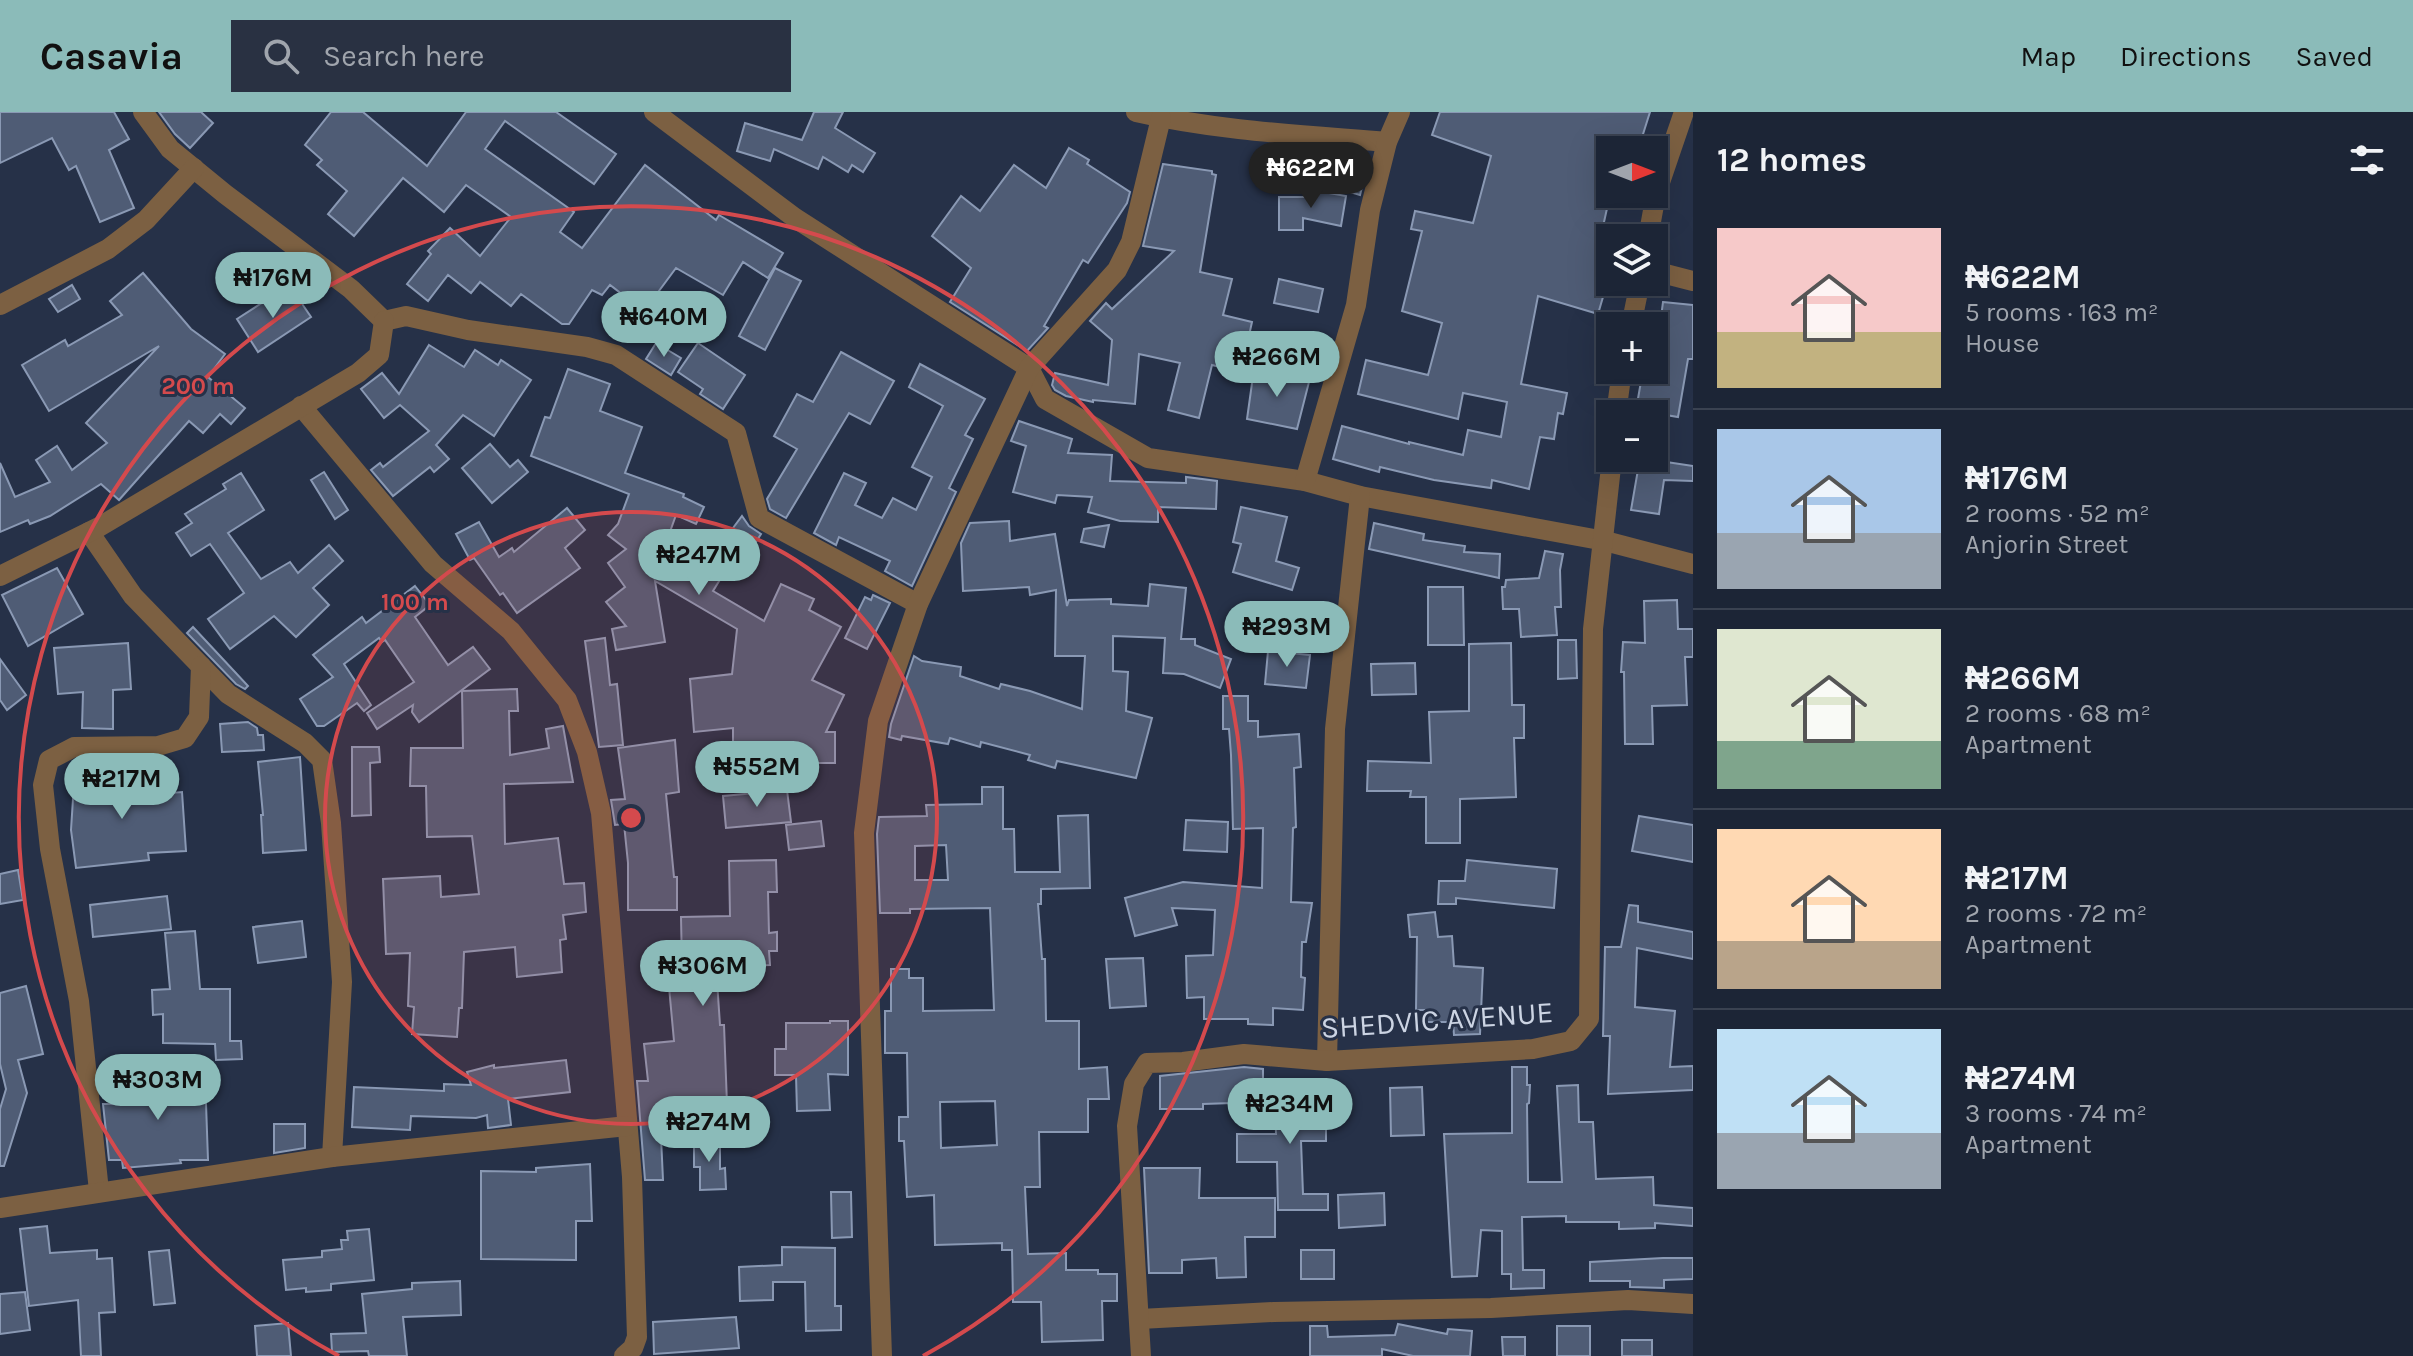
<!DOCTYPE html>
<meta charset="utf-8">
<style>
body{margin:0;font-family:Karla,sans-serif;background:#293142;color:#f1f3f6;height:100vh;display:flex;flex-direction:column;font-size:30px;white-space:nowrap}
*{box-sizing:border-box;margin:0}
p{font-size:26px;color:#a0a5ad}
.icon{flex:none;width:44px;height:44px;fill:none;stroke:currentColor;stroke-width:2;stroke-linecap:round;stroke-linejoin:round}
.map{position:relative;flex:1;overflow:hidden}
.sheet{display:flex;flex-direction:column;background:#1c2536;width:720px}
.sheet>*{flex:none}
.needle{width:52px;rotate:90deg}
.fabs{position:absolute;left:1596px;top:24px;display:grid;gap:16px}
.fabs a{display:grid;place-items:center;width:72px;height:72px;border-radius:0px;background:#1c2536;box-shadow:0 8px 32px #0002,0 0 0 2px #3a4251;font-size:40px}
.price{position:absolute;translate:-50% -68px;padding:0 18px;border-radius:28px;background:#8bbbb9;color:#111;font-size:26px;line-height:52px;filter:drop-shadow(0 2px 4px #0008)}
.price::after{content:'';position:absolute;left:50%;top:48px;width:24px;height:18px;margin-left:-12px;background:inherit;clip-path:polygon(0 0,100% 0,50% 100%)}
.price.current{background:#222;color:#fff}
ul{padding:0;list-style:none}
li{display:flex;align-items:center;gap:24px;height:200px;padding:0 24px}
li+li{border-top:2px solid #3a4251}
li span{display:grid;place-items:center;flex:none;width:224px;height:160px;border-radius:0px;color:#555}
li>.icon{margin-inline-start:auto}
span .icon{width:96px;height:96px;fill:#fffc;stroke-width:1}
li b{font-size:34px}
h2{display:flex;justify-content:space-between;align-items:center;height:96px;padding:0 24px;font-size:34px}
header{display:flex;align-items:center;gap:48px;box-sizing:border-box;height:112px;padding:0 40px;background:#8bbbb9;color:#111}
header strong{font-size:38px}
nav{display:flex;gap:44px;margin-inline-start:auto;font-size:28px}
.search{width:560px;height:72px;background:#293142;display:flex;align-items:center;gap:20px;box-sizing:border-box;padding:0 28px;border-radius:0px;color:#a0a5ad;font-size:30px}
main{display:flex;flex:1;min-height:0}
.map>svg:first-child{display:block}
.building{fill:#4f5c75;stroke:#8a99b4;stroke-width:2;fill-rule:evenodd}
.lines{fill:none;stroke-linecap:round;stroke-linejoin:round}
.minor{stroke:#7c6042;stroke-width:20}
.ring{fill:none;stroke:#d44a4d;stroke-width:4}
.labels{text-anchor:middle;stroke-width:6;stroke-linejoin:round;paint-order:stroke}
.street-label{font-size:30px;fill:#ccd4e3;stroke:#263148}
.centre{fill:#d44a4d;stroke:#263148;stroke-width:4}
.ring-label{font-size:24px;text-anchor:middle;font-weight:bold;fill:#d44a4d;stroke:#263148;stroke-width:6;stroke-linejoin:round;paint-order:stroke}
</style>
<header>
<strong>Casavia</strong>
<div class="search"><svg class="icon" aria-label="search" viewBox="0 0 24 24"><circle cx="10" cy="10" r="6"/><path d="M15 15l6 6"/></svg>Search here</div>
<nav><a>Map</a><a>Directions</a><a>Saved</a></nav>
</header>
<main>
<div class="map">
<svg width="1693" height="1244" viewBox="0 0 1693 1244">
<rect width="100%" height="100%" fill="#263148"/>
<!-- building -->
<g class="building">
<path d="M0 0H114L129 27 109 38 134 96 100 110 76 54 69 58 52 26 0 51Z"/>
<path d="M159 0H201L213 11 190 36 175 22Z"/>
<path d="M331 0H363L427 54 466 0H556L616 42 594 72 505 9 485 37 574 100 560 120 582 136 645 53 716 108 719 103 783 141 768 166 743 150 723 183 676 156 644 199 610 173 602 183 592 178 569 212H562L521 182 511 194 480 170 471 181 448 163 428 189 407 172 431 142 428 139 450 116 480 144 511 105 466 73 444 100 403 66 354 124 328 102 347 79 317 53 322 48 305 33Z"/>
<path d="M814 0H843L835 16 875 41 863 60 852 53 848 60 823 45 818 57 774 37 770 49 737 39 745 11 802 28Z"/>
<path d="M1440 0H1650L1638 38H1610V50L1602 81 1610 83 1600 128 1610 130V161L1598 202 1538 184 1521 272 1567 281 1563 302 1558 301 1554 327 1540 325 1529 377 1492 368 1491 376 1434 368 1380 355 1379 360 1333 347 1342 314 1409 332V330L1463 343 1468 318 1501 325 1507 290 1463 281 1458 307 1358 282 1366 248 1428 263 1442 211 1402 199 1422 119 1411 117 1415 99 1473 111 1491 44 1432 23Z"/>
<path d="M1069 36 1089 48 1087 52 1130 80 1127 91 1088 151 1083 148 1044 214 1048 216 1027 239 950 190 971 156 932 124 961 84 980 99 1014 53 1046 76Z"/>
<path d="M1351 41 1369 47 1360 83 1340 77Z"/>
<path d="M1163 52 1212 59V62L1216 63 1200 160 1232 167 1223 203 1252 210 1241 260 1212 253 1199 306 1168 298 1180 251 1139 242 1135 292 1093 288V290L1066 284 1055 278 1052 273 1055 261 1108 273 1112 228 1090 209 1106 191 1112 197 1174 139 1143 134Z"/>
<path d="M1312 78 1346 84 1341 114 1303 106V118H1279V85H1310Z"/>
<path d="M775 156 801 169 765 238 739 224Z"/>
<path d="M143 161 191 217 225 242 208 265 245 296 231 312 220 302 203 321 189 309 119 388 101 372 50 404 30 412 28 408 0 420V351L15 385 50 370 36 348 57 334 72 358 107 331 86 311 159 234 49 299 22 253 65 228 68 234 122 203 110 189Z"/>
<path d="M1279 167 1323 177 1318 200 1274 191Z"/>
<path d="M72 173 80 187 58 200 49 187Z"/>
<path d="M294 180 311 205 258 240 237 207 271 185 275 192Z"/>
<path d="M1663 190 1693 193V247H1688L1678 305 1636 298 1643 258H1654Z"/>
<path d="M656 231 681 246 671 263 646 247Z"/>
<path d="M698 231 745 263 723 297 700 282 703 277 678 260Z"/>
<path d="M429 233 464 255 475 238 498 253 501 248 531 268 494 324 463 303 436 333 449 347 434 360 430 355 393 384 371 358 380 351 383 355 429 319 400 293 384 306 361 277 382 261 399 282Z"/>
<path d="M841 240 894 269 870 312 849 301 786 406 770 397 767 387 797 337 774 324 797 282 813 290Z"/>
<path d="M920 252 985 287 965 323 973 327 949 376 956 380 912 474 885 459 890 449 839 425 836 433 814 421 844 361 866 371 855 393 882 406 893 386 916 398 932 365 912 355 943 294 909 275Z"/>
<path d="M568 257 610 272 600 299 642 315 625 361 684 382 683 385 704 395 696 412 676 403 666 431 704 459 706 455 721 466 713 479 764 509 781 472 814 487 809 498 841 515 812 568 844 583 826 620H835V651H733V616L694 620 690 567 732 562 737 517 655 469 665 530 616 538 612 517 626 514 606 490 625 475 608 451 626 437 608 423 618 412 629 382 531 344 545 305 550 306Z"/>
<path d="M1254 257 1277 261 1309 270 1297 317 1247 307Z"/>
<path d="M1019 309 1072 327 1068 341 1112 343 1110 369 1186 371V365L1217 369 1216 397 1158 395V410L1120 409 1088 400 1092 385 1057 383 1055 391 1013 380 1026 334 1011 329Z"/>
<path d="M490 332 510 355 518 348 528 360 492 391 462 356Z"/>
<path d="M1640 346 1693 354V369L1664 368 1659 402 1631 398Z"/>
<path d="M324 360 348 398 335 407 311 368Z"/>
<path d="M241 361 264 398 228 421 261 467 290 450 298 461 329 433 343 449 313 476 329 493 296 525 274 504 230 537 208 507 244 481 210 432 191 444 176 421 192 411 185 402 226 377 223 372Z"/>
<path d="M1241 395 1287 405 1276 449 1299 456 1292 478 1233 460 1241 432 1233 430Z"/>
<path d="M567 396 585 418 565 436 580 456 517 501 503 481 500 483 474 446 470 448 456 422 479 410 499 445 512 436 514 440Z"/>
<path d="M742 404 749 414 761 422 752 436 730 420Z"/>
<path d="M1009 409 1010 429 1055 422 1067 494 1069 488 1111 487V492L1148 494 1150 472 1186 476 1181 527H1195V533L1231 547 1220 576 1184 562 1163 561 1165 526 1113 524V559L1128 560 1126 599 1152 606 1136 666 1057 649 1055 656 1028 648 1030 643 981 630 980 635 950 626 948 632 902 624 901 628 889 625 891 612 914 544 922 549 961 555 960 564 999 577 1001 572 1030 579 1082 597 1085 544H1055L1056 478 1030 483 1029 475 963 479 961 431 970 411Z"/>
<path d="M1374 411 1424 422 1423 428 1465 434 1464 440 1500 442 1499 466 1369 437Z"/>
<path d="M1109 413 1104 435 1081 430 1084 417Z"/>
<path d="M1545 439 1563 442 1560 458 1561 495H1555L1557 523 1521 525 1519 497H1503L1502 475H1505L1506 468 1539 466Z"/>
<path d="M57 456 83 502 28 534 2 483Z"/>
<path d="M415 474 430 493 415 505 448 553 473 535 490 557 419 610 412 600 413 593 377 617 367 601 414 570 385 528 382 530 379 526 344 552 371 593 364 599 357 591 324 614H317L300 587 333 565 313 543 362 505 366 511Z"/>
<path d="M1428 475H1463L1464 533H1428Z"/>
<path d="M873 483 890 491 867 537 845 526 865 485 871 488Z"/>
<path d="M1677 488 1678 517H1693V545H1685L1687 593 1652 594 1653 632H1625L1624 560H1621L1623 530 1645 531 1644 489Z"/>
<path d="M193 515 248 574 245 577 236 572 187 521Z"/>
<path d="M605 526 610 573 617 572 623 633 599 635 585 529Z"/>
<path d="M1558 528H1576L1577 566 1558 567Z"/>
<path d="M128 531 131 577 113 578V617L82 616 83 580 58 582 54 536Z"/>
<path d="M1511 531 1512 593H1524V626H1514L1516 685 1460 687V731H1426V685H1410L1411 679H1367L1368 649 1431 651 1429 600 1469 599V532Z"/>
<path d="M1268 539 1310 543 1306 576 1265 572Z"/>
<path d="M0 547 26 583 7 598 0 588Z"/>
<path d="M1415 551 1416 582 1372 583 1371 552Z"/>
<path d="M517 577 518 599H509L510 643 549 636 546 617 563 614 573 670 504 672 505 732 558 726 564 772 584 771 586 800 563 803 566 827 560 828 562 860 517 865 515 835 464 840 462 896H459L457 925 412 922 414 895 408 894 410 841 386 842 383 767 440 764 441 785 479 782 472 724 427 725 426 674H410L411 636H463L462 579Z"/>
<path d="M1223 584H1248V609H1258V625L1299 622 1301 655 1294 656 1296 715 1293 716 1291 790 1312 791 1306 830H1302L1301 865 1305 866 1303 898 1273 896V913L1248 912V907H1204V885L1187 886 1186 844 1213 843 1215 798 1172 796 1177 813 1135 824 1125 786 1183 770 1262 776 1263 716 1233 717 1231 643 1229 617H1223Z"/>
<path d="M248 610 257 616 258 623H263L264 638 222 640 220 612Z"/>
<path d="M675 628 679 680 666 682 674 765H677V798H628V751L624 712 615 713 611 688 625 687 618 636Z"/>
<path d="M352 635H379L380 650 370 651 371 703 352 704Z"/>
<path d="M300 645 306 738 263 741 261 703H263L258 650Z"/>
<path d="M108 649 111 686 182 680 186 739 148 741 149 748 76 756 71 718 73 687H78L75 651Z"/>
<path d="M982 675H1003V717H1014L1015 760H1060L1058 704 1088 703 1090 776 1041 777V792H1038L1042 847H1045L1046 909H1079V957L1107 955 1109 987H1088V1020H1039L1040 1075H1025L1028 1142 1066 1141V1158H1098V1162H1117V1189H1102L1103 1228 1042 1230 1041 1190H1013L1012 1138H1002V1131L935 1133 934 1083 907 1085 904 1029H899V1005H908L907 941H885V899H891V857H909V866H923V899L994 898 990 796 910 797V801H880L877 722 879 705 927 704 926 693 982 692ZM946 733 948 768H915V734ZM995 989 997 1033 941 1036 940 990Z"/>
<path d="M787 678 791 710 726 716 723 684Z"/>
<path d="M1639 704 1693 713V750L1632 739Z"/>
<path d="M1186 708 1228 710 1227 740 1184 738Z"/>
<path d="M821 709 824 734 789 738 786 713Z"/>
<path d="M776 748 777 780H768L769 821 777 820V839H769L770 853 716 854 720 913H724L727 992 679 995 680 1024 661 1025 663 1068H645L637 969H648L644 932 674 929 669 875H662V856L682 855 681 805 730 804 729 749Z"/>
<path d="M1467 748 1557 757 1554 796 1456 786V792H1438L1439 769H1465Z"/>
<path d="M18 758 23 788 0 792V762Z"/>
<path d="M167 784 171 817 93 825 90 793Z"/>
<path d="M1629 793 1638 794V810L1693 820V847L1637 836 1635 895 1675 899 1670 955 1693 954V978L1608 982 1610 924H1603L1605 835H1621Z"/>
<path d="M1435 800 1438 825 1452 824 1454 854 1483 856 1480 922 1454 923 1453 910H1424V898H1416L1417 825H1410L1408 803Z"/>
<path d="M302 809 306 845 258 851 253 815Z"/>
<path d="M195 819 200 877H230V929H241L242 947 216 948 215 932 163 931V902L153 903 152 878 170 877 165 821Z"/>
<path d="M1143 846 1146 894 1110 896 1106 847Z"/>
<path d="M26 874 43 942 18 948 27 981 4 1054H0V997L6 977 0 952V881Z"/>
<path d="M830 909H848V963L828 962 830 998 797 999 796 963H775V937H786V911H830Z"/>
<path d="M566 948 570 980 508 987 511 1013 488 1016 487 1003 476 1006 411 1004 410 1018 352 1015 354 975 444 979V972L471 973 467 960 494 953V956Z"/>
<path d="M1244 955 1263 957V990L1203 992V997H1160V964Z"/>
<path d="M1512 955H1527V973H1530L1529 991 1527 992 1528 1070H1562L1557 974 1578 973 1579 1010H1593L1596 1067 1653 1065 1654 1093 1693 1096V1114L1655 1111V1116L1619 1117V1110H1566V1104L1522 1105 1523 1158H1544V1176L1511 1177V1162H1502V1119L1481 1118 1477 1164 1452 1165 1444 1022 1512 1021Z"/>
<path d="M205 963 208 1048H180L181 1051 123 1056 122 1048H109L103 992H115V970L164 969V965Z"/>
<path d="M1326 975V1029H1301L1303 1082H1328V1098H1278L1277 1050H1237V1022H1276L1275 982 1303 981V976Z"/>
<path d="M1422 975 1424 1023 1391 1024 1390 976Z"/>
<path d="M274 1012H305V1036L274 1041Z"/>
<path d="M694 1026H720V1057L725 1056 726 1077 700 1078V1055H694Z"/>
<path d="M590 1052 592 1109H576V1148L481 1147V1059L536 1060V1056Z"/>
<path d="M1144 1056H1200L1199 1086H1275V1125H1245L1246 1165 1217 1166 1216 1146 1182 1148V1161H1149Z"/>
<path d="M831 1080H851L852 1125 832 1126Z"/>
<path d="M1384 1081 1385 1113 1339 1116 1338 1083Z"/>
<path d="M47 1114 50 1141 97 1138V1147L112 1146 115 1200 99 1201 101 1244H81L78 1188 29 1194 20 1117Z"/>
<path d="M369 1117 374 1168 331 1172V1178L306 1180V1176L286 1178 283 1148 322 1145V1139L342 1137 341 1128H348L347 1119Z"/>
<path d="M782 1135 835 1136V1194H841V1218L806 1219 805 1170H773V1188L740 1189 739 1155 782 1153Z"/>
<path d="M169 1138 175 1191 154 1193 149 1140Z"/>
<rect x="1301" y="1138" width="33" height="29"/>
<path d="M1663 1146H1693V1167L1664 1168V1176L1630 1175V1169H1590V1150Z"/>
<path d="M460 1169 461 1203 403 1205 407 1244H369L368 1239 332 1240 331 1222 366 1221 362 1182 412 1177V1171Z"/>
<path d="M25 1180 30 1218 0 1222V1182Z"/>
<path d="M736 1205 739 1236 654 1242 653 1210Z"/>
<path d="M288 1211 291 1244H257L255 1214Z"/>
<path d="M1398 1212 1447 1222 1448 1217 1472 1219 1470 1244H1413L1382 1237V1244H1310V1214H1327L1328 1225 1395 1223Z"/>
<rect x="1557" y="1214" width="33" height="30"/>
<path d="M1502 1225H1525V1244H1503Z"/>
<rect x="1622" y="1228" width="30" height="16"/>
</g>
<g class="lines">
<!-- minor -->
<g class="minor">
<path d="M143 0 170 37 225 82 351 177 384 209"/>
<path d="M654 0 795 106 1029 256 1045 287 1148 346 1305 369 1360 384 1605 429 1693 452"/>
<path d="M1136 0C1218 19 1304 23 1387 30"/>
<path d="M1648 126 1656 82 1684 0"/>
<path d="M1654 159 1693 169"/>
<path d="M0 193 108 137 146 108 194 56"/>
<path d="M384 209 406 204 468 218 587 235 616 243 736 321 759 406 918 492"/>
<path d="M1631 214 1640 170"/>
<path d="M301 294 433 452 511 519 567 588 587 640 601 701 632 1065 637 1225 633 1236 624 1244"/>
<path d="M1616 302 1622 258"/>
<path d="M1305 369 1356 193 1370 98 1387 30 1400 0"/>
<path d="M89 420 133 484 228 582 305 631 322 648 331 711 342 870 332 1045"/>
<path d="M0 464 99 415 358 261 379 243 384 209"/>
<path d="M1327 949 1335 617 1360 384"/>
<path d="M99 1079 79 889 50 737 43 673 49 648 74 635 158 634 185 626 199 605 201 554"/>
<path d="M0 1096 332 1045 627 1014"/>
<path d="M1140 1207 1274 1200 1491 1196 1628 1188 1693 1192"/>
<path d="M882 1244 864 721 878 609 918 492 1029 256 1117 158 1131 130 1161 6"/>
<path d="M1141 1244 1127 1014 1134 972 1147 951 1183 950 1244 942 1327 949 1533 937 1571 929 1589 907 1593 517 1612 346"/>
</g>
</g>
<!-- distance rings -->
<circle cx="631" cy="706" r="306" fill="#d44a4d" fill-opacity=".12"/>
<g class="ring">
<circle cx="631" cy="706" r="306"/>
<path d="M339 1244A612 612 0 1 1 923 1244"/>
</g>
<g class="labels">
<!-- street labels -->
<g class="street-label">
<text transform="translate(1437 908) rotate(-4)" y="10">SHEDVIC AVENUE</text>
</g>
</g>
<circle cx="631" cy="706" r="12" class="centre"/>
<g class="ring-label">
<text x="198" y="282">200 m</text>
<text x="415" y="498">100 m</text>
</g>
</svg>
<div class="fabs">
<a><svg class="needle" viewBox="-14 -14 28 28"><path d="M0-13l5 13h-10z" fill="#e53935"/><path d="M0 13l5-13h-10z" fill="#a0a5ad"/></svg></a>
<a><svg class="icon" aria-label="layers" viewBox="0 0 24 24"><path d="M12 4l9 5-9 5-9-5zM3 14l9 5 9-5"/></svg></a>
<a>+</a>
<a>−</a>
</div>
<b class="price current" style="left:1311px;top:98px">₦622M</b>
<b class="price" style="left:273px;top:208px">₦176M</b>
<b class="price" style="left:664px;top:247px">₦640M</b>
<b class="price" style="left:1277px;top:287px">₦266M</b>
<b class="price" style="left:699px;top:485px">₦247M</b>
<b class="price" style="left:1287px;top:557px">₦293M</b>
<b class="price" style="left:757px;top:697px">₦552M</b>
<b class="price" style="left:122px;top:709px">₦217M</b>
<b class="price" style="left:703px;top:896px">₦306M</b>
<b class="price" style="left:158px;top:1010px">₦303M</b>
<b class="price" style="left:1290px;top:1034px">₦234M</b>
<b class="price" style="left:709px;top:1052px">₦274M</b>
</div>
<section class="sheet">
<h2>12 homes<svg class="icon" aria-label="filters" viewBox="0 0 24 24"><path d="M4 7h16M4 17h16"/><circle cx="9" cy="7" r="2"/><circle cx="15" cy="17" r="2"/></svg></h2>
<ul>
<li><span style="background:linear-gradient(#f6c9c9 65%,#c2b280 0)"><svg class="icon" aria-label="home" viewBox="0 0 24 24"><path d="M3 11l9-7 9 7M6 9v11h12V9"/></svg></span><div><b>₦622M</b><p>5 rooms · 163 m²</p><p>House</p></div></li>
<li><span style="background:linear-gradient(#a9c7e8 65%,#9aa5b1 0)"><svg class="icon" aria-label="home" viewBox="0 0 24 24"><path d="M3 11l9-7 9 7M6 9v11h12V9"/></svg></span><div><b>₦176M</b><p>2 rooms · 52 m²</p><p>Anjorin Street</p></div></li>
<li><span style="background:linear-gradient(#dfe7d0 70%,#7fa58c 0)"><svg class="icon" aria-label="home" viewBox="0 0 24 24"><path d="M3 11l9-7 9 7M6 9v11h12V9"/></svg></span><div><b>₦266M</b><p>2 rooms · 68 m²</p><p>Apartment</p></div></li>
<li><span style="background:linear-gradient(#ffd9b3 70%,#b9a48a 0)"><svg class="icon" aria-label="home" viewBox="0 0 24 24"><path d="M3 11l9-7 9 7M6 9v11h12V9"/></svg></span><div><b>₦217M</b><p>2 rooms · 72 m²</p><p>Apartment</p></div></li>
<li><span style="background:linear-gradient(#bfe0f5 65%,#9aa5b1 0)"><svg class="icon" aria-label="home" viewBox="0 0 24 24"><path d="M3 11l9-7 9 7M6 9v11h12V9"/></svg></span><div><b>₦274M</b><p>3 rooms · 74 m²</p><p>Apartment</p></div></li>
</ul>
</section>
</main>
